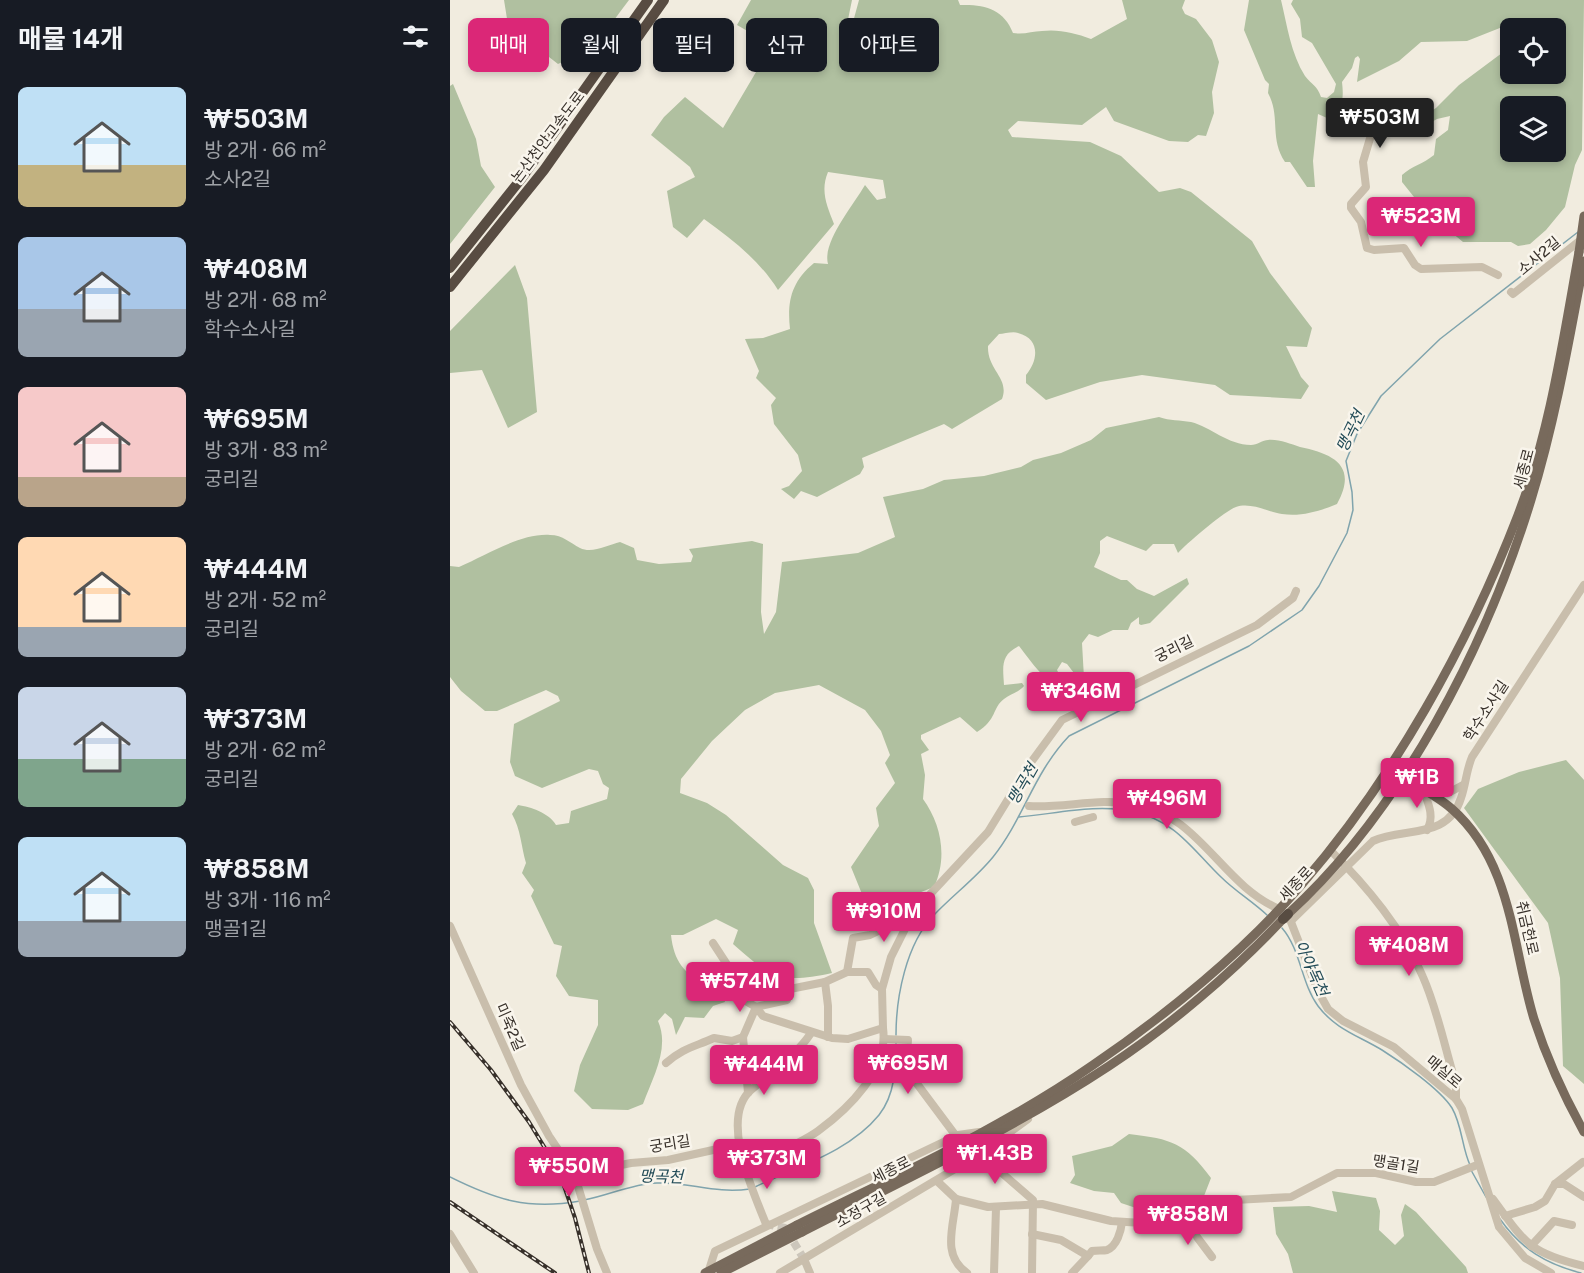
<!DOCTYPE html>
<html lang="ko">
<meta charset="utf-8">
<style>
body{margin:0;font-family:"Public Sans","Noto Sans KR",sans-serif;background:#20242c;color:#f1f3f6;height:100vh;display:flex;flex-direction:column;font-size:22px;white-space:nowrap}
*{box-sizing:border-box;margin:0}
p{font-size:20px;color:#9ea1a6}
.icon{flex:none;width:33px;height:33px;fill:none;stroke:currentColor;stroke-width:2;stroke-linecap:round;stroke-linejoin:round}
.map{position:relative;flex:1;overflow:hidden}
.side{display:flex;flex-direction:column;background:#171b24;width:450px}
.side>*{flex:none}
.guide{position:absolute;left:18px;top:18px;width:570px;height:54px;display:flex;gap:12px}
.buttons{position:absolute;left:1050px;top:18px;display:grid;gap:12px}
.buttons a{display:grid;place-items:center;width:66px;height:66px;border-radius:9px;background:#171b24;box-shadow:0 3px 9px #0003;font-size:30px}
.price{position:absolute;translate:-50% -51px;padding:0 14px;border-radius:6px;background:#db2777;color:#fff;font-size:20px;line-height:39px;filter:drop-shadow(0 2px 3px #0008)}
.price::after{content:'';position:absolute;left:50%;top:36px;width:18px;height:14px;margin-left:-9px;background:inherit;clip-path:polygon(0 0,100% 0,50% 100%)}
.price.on{background:#222;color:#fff}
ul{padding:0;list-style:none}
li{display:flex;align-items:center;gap:18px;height:150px;padding:0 18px}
li span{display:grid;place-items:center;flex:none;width:168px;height:120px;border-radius:9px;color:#555}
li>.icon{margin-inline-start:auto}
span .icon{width:72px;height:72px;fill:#fffc;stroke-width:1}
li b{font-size:26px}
h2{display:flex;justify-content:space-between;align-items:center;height:72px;padding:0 18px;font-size:26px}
.tag{padding:0 21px;border-radius:9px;background:#171b24;box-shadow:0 3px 9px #0003;font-size:21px;line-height:54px}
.tag.on{background:#db2777;color:#fff}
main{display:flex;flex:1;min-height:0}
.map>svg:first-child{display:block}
.green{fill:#b0c0a0;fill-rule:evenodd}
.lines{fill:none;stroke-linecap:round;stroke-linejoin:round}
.stream{stroke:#80a4ad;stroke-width:1.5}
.minor-tunnel{stroke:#ccc6bb;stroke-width:8;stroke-dasharray:8 4;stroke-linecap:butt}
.minor{stroke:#c9beac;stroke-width:8}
.major{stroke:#786a5c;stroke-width:9}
.highway{stroke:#584c42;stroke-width:10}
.rail-casing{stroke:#37302a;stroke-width:4}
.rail{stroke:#f9f5ec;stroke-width:1.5;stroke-dasharray:4.5;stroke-linecap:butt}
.major-bridge{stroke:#786a5c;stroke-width:9}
.labels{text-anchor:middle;stroke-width:5;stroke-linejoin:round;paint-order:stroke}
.street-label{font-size:15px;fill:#37302a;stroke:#f9f5ec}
.water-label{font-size:16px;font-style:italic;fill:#224b57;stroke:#f9f5ec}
</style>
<main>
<section class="side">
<h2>매물 14개<svg class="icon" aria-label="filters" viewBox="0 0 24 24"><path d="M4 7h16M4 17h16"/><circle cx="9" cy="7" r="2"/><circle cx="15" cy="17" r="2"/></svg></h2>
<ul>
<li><span style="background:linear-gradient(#bfe0f5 65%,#c2b280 0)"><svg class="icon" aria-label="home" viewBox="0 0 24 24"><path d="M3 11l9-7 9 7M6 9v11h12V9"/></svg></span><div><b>₩503M</b><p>방 2개 · 66 m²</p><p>소사2길</p></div></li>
<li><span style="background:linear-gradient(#a9c7e8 60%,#9aa5b1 0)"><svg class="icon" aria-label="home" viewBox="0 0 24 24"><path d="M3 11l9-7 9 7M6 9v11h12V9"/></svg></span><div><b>₩408M</b><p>방 2개 · 68 m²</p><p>학수소사길</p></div></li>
<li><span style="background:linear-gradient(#f6c9c9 75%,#b9a48a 0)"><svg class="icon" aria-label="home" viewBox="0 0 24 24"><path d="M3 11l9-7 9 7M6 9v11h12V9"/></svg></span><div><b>₩695M</b><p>방 3개 · 83 m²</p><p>궁리길</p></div></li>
<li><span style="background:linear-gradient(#ffd9b3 75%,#9aa5b1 0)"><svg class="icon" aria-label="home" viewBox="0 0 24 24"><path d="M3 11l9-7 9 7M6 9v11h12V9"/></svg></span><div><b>₩444M</b><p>방 2개 · 52 m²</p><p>궁리길</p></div></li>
<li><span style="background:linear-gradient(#c9d6e8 60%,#7fa58c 0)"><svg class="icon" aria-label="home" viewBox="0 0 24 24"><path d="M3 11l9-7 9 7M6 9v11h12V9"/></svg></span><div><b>₩373M</b><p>방 2개 · 62 m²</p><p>궁리길</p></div></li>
<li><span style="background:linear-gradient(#bfe0f5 70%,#9aa5b1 0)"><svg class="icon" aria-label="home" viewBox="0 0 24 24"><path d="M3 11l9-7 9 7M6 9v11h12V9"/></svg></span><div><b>₩858M</b><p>방 3개 · 116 m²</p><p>맹골1길</p></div></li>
</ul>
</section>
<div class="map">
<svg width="1134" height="1273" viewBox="0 0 1134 1273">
<rect width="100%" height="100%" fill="#f1ecdf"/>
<!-- green -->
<g class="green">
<path d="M54 0H179C154 33 147 47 108 64L58 25Z"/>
<path d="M301 0H402L392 49 400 33 409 0H508L510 5C534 4 554 9 563 33 574 35 582 31 592 31 609 29 625 33 641 39L677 19 672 0H735L732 8 735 14 746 19 762 40 769 62 762 92 764 113 756 136 748 135 738 142 719 141 664 121 656 107 632 125 568 121 558 130 562 137 640 142 671 156 709 192 730 188 741 192 802 241 820 273 862 328 857 347 836 346 851 377 859 386 851 399 780 395 765 385 692 375 650 382 596 400 576 383V375C588 361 591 339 568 333 563 331 554 334 549 334L538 346C537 370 560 378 552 399L502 429 494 424 412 458 414 467 410 474 367 497 351 491 344 499 331 489 339 486 352 471 348 455 324 424 321 405 326 398 306 378 309 371 295 339 313 338 340 329C337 302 341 282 364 263L378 264C372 242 403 206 415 185L427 200 436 198 433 180 378 172C370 191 377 206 384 224L328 290C310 261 282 239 254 219L237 238 223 227 217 191 245 177 240 167 201 135 214 117 235 97 273 128 322 45 287 25Z"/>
<path d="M799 0H831C837 25 841 54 855 76 862 85 867 85 871 97L877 98 884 92 886 84 862 43 852 37 850 19 841 4 843 0H1134L1132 150 1125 165 1115 207 1096 230 1080 244 1068 246 1061 242H1013L995 227 974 220 968 202 952 182V175C962 166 973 164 984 155L986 139 998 130 1000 116 987 119 954 137 949 136 952 129 986 108 1009 85 1060 47V74H1106V28H1076V25L1070 20 1017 41 971 42 949 61 907 82 910 59 908 56 905 58 902 68 892 82C894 100 893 108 877 118L868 114 863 161 865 187H857L840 162H835C819 138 831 117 818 93L819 84 815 80 794 30ZM1060 106H1106V152H1060Z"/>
<path d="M3 84 26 139 31 166 45 187 0 244V86Z"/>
<path d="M65 265 77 298 87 412 58 428 32 370 0 373V331Z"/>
<path d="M709 417C720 421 730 420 741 422 761 427 778 445 801 445 807 445 813 440 818 440 829 439 840 444 850 447 884 454 908 466 887 504 870 511 851 517 832 514 818 512 801 502 786 507 776 510 736 544 728 553L724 544H703L696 551 657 536 650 541V553L644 567 671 580H677L687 589 704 596 737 578 739 584 700 623 691 625 689 624V617L681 623 678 630H663L648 637 639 634 632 643 634 678 627 677 617 664 612 662 607 670 609 674 623 675 622 687C598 690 582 662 569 646 550 655 553 667 554 685L572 683 574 686C568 693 560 694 554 699 542 708 547 720 527 732L510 717 471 735V739L479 750 471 754 475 775 473 799C491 824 498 857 484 887L461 896 450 906V919L425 926 401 867 429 826 426 808 445 783 435 763 440 755 431 731 415 710 369 685 325 693 295 710 262 741 231 779 230 793 257 803 276 815 333 865 358 878 364 890V923L382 973C331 984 321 978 283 944L288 930 266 919 233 935H221C224 962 234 973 257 986L262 985 271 990 275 1002 263 1006 254 1018 235 1017 226 1035 222 1019 215 1013 208 1021C220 1048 203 1077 193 1104L178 1110 142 1109 124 1091 130 1065 148 1025V1000L119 996 106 976 112 946 104 944 81 896 84 890 72 873 76 863C71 846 71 830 62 814L68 805C81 807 99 813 106 825L119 823 121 811 157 799 159 788 153 784 148 771 139 769 92 788 65 776 60 762 64 724 110 701 108 696 96 690 47 711H35L11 691 0 677V566L9 567C37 555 71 533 100 535 113 535 120 543 130 548 142 554 158 545 170 542L184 548 187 560 209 564 241 562 243 556 239 549 302 541 313 544 311 612 314 634 326 612 332 562 408 553 445 537 433 497 473 489 494 480 534 476 571 467 583 460 611 453 641 440 656 428Z"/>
<path d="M1116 760 1134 780V1084L1113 1066 1110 978 1098 923 1014 808 1028 789 1069 772Z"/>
<path d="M679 1134C722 1139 735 1143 761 1178L754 1196 741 1217 721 1207 692 1210 671 1203 664 1193 644 1191 620 1183 625 1175 622 1156 662 1146Z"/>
<path d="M882 1191 926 1198 930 1211 929 1230 945 1245 954 1236 951 1215 955 1204 966 1212 1016 1267 1018 1273H843L838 1254 826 1234 823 1207 859 1206 887 1212Z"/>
</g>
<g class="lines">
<!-- stream -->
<g class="stream">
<path d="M569 817C605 814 648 803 684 812 726 821 742 849 771 877 785 891 802 901 817 915"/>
<path d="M832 928C851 950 851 983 868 1006 885 1029 909 1036 932 1050 951 1062 990 1089 1002 1108 1012 1125 1012 1148 1020 1165"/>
<path d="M446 1035C446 997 456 944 484 915 503 895 526 878 543 857 574 818 583 774 619 736L799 646 852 610 869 586 897 533 903 510 902 492 896 461 907 434 931 396 990 339 1128 232"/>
<path d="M1021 1170 1036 1197"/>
<path d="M0 1177C46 1200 78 1210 130 1201"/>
<path d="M305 1187C346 1167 399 1152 429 1115 445 1095 446 1067 446 1043"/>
<path d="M134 1200C160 1195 181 1184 207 1183 240 1182 264 1194 300 1189"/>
<path d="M1050 1219C1071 1249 1096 1264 1131 1273"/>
</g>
<!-- minor-tunnel -->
<path class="minor-tunnel" d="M316 1224 335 1228 354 1259"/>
<!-- minor -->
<g class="minor">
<path d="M892 109 905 121 917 126 921 135 913 162 916 187 901 204V208L911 222 917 248 924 250 954 248 965 265 971 269 1032 267 1048 275"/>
<path d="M1061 292 1063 294 1133 238"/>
<path d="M973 789C978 803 985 816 977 830"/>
<path d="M977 790 1000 792 1013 785"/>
<path d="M579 806C614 808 649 798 684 804 750 815 771 884 829 909"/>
<path d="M625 822 643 817"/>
<path d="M880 850C916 885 954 931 973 977 988 1011 995 1049 1006 1084V1099"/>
<path d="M839 917 868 991 878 1009 893 1021 944 1047 1006 1099 1012 1109 1049 1227 1075 1258 1101 1273"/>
<path d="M841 921 923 841C954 827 998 840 1011 798 1016 784 1016 771 1022 757L1134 585"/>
<path d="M457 925 472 903 538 832 579 765 612 720 807 625 843 598 846 591"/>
<path d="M0 926 71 1085 99 1136 124 1173 147 1249 157 1273"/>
<path d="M263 943 278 966 294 1000 306 1007 313 1016 382 1038 398 1039 433 1028C439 1070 398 1109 368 1131 347 1146 320 1155 297 1166"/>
<path d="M397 972 403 938 420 935 449 921 457 925 441 957 432 989"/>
<path d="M375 982 378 1006V1037"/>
<path d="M434 1039 458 1040 456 1069 506 1136"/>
<path d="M216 1063C233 1048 244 1047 264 1038L282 1041 293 1037"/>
<path d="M298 1093 293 1037 306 1007 337 1000 340 989 375 982 397 972H418L426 985 432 989 433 1028"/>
<path d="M530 1154 583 1200 582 1273"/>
<path d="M118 1165 146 1170 181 1163 218 1160 290 1144"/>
<path d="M487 1181 506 1199 538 1207 592 1204 661 1221 723 1225 740 1221 785 1200 841 1197 887 1173H926L966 1182H984L1027 1165"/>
<path d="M1105 1184H1114L1134 1197"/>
<path d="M506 1199C504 1226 491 1255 517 1273"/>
<path d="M1043 1199C1075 1243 1079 1253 1134 1266"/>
<path d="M1055 1216 1085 1207 1095 1201 1105 1184 1133 1162"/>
<path d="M740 1221 747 1237 762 1257"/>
<path d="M316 1224C303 1191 269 1118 301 1090 321 1072 346 1056 361 1033"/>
<path d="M0 1234 24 1273"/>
<path d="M582 1234 611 1240 638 1256 642 1251C647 1250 653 1251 657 1250 667 1246 671 1231 672 1222"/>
<path d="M1081 1246 1104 1221 1122 1225"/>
<path d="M354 1259 360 1273"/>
<path d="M258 1273 265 1251 508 1135 529 1132"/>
<path d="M330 1273 530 1154 578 1119"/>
<path d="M544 1273 546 1208"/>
<path d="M622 1273 638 1256"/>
</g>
<!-- major -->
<g class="major">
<path d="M948 775C966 785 986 795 1002 809 1063 863 1062 947 1084 1019 1097 1059 1114 1096 1134 1132"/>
<path d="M838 914C952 810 1036 647 1081 500 1105 422 1119 341 1134 261"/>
<path d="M347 1225C447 1175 551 1129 643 1065 715 1016 795 951 852 884 943 779 1018 645 1068 515 1100 432 1113 340 1129 252"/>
<path d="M352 1232C455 1179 562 1130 659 1066 720 1026 783 972 833 919"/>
</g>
<!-- highway -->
<g class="highway">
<path d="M0 268 71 179 198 0"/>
<path d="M0 287 94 170 214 0"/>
<path d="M833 919 838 914"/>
</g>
<!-- rail casing -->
<g class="rail-casing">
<g id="rail">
<path d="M0 1022 41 1070 79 1122 109 1171 125 1218 139 1273"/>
<path d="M0 1202 105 1273"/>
</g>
</g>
<!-- rail -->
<use href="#rail" class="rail"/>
<!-- major-bridge -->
<g class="major-bridge">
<path d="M1129 252 1134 216"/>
<path d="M255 1273 347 1225"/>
<path d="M271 1273 352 1232"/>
</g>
</g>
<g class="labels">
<!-- street labels -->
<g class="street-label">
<text transform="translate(98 137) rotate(-53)" y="5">논산천안고속도로</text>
<text transform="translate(1089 256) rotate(-40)" y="5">소사2길</text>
<text transform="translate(1074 469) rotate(-75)" y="5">세종로</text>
<text transform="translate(724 649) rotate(-26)" y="5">궁리길</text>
<text transform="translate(1036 711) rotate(-57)" y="5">학수소사길</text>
<text transform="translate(846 884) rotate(-47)" y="5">세종로</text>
<text transform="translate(1077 928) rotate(77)" y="5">취금헌로</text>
<text transform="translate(60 1027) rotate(66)" y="5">미죽2길</text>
<text transform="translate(994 1072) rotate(40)" y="5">매실로</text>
<text transform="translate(220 1144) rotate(-9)" y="5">궁리길</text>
<text transform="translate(946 1164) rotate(9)" y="5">맹골1길</text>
<text transform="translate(441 1170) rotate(-27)" y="5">세종로</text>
<text transform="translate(411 1210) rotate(-30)" y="5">소정구길</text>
</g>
<!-- water labels -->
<g class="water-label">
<text transform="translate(900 431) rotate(-64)" y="6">맹곡천</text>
<text transform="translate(572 784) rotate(-60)" y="6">맹곡천</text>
<text transform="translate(862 968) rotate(66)" y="6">아야목천</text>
<text transform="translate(211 1176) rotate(1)" y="6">맹곡천</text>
</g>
</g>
</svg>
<div class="buttons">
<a><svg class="icon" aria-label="locate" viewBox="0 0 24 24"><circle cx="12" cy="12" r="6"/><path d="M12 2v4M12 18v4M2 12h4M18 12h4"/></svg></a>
<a><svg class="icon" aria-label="layers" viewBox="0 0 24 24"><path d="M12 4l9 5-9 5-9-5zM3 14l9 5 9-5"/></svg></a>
</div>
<b class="price on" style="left:930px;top:149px">₩503M</b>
<b class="price" style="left:971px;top:248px">₩523M</b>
<b class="price" style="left:631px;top:723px">₩346M</b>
<b class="price" style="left:967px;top:809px">₩1B</b>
<b class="price" style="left:717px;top:830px">₩496M</b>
<b class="price" style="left:434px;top:943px">₩910M</b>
<b class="price" style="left:959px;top:977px">₩408M</b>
<b class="price" style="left:290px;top:1013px">₩574M</b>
<b class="price" style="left:458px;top:1095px">₩695M</b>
<b class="price" style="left:314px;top:1096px">₩444M</b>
<b class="price" style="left:545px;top:1185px">₩1.43B</b>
<b class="price" style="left:317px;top:1190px">₩373M</b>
<b class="price" style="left:119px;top:1198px">₩550M</b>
<b class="price" style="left:738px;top:1246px">₩858M</b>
<div class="guide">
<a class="tag on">매매</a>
<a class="tag">월세</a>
<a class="tag">필터</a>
<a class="tag">신규</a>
<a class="tag">아파트</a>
</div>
</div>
</main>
